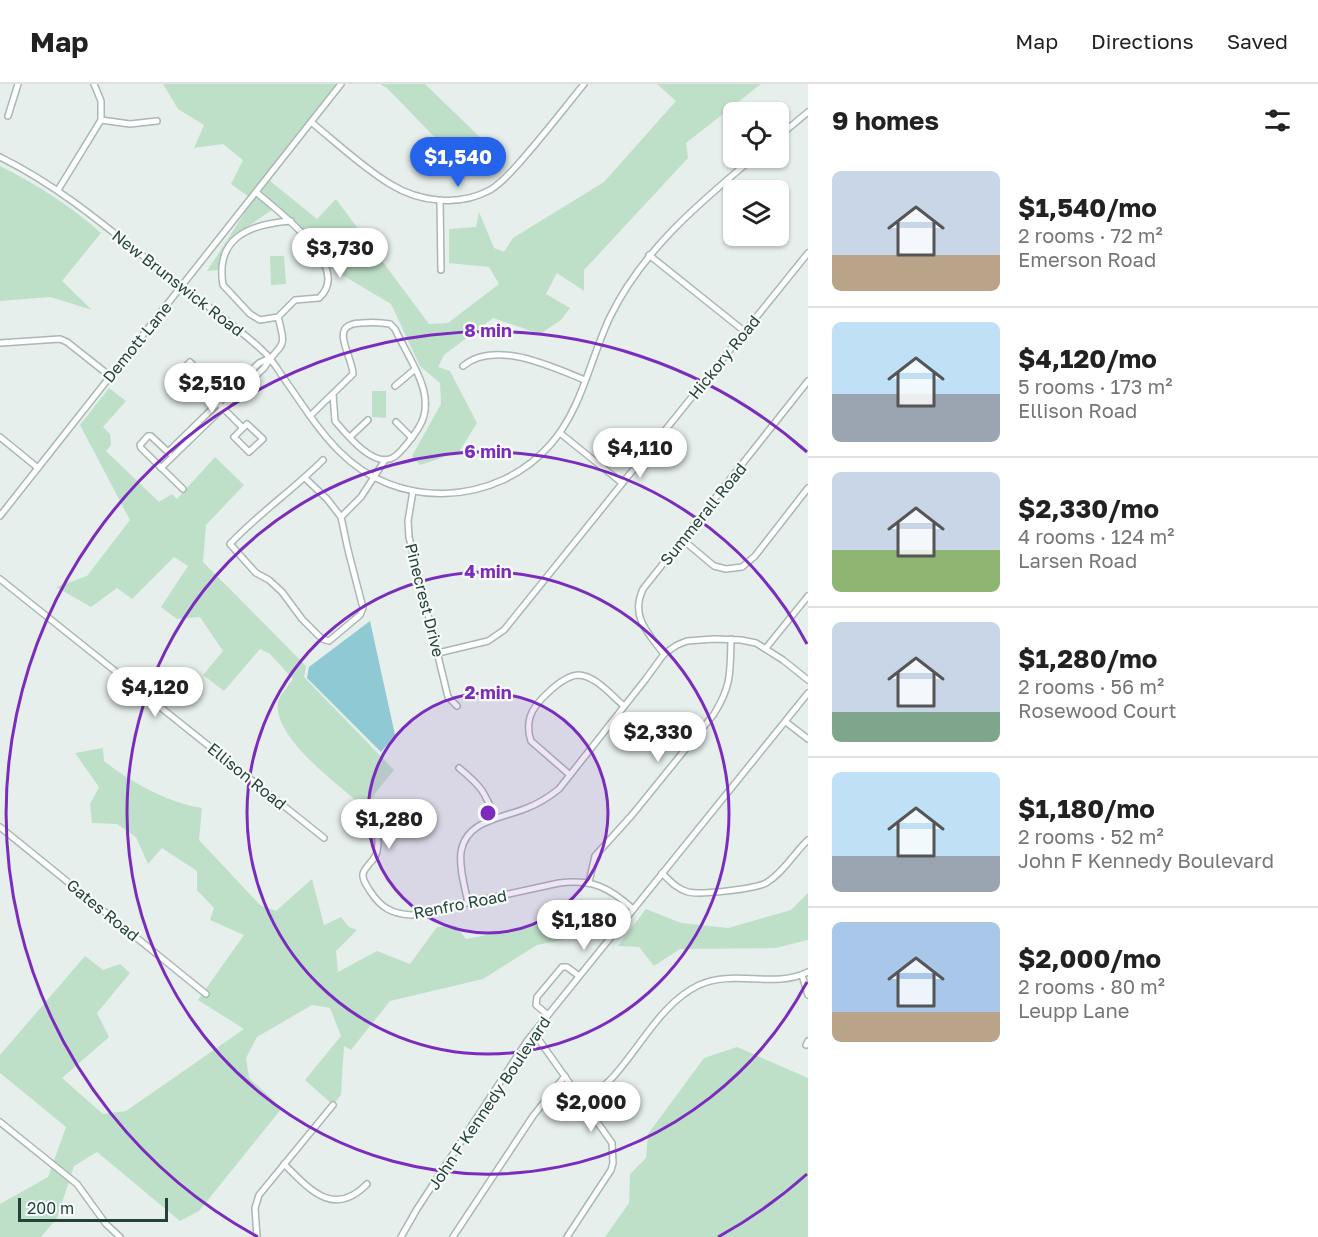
<!DOCTYPE html>
<meta charset="utf-8">
<style>
body{margin:0;font-family:"Golos Text",sans-serif;background:#f6f6f6;color:#222;height:100vh;display:flex;flex-direction:column;font-size:22px;white-space:nowrap}
*{box-sizing:border-box;margin:0}
p{font-size:20px;color:#767676}
.icon{flex:none;width:33px;height:33px;fill:none;stroke:currentColor;stroke-width:2;stroke-linecap:round;stroke-linejoin:round}
.map{position:relative;flex:1;overflow:hidden}
.panel{display:flex;flex-direction:column;background:#fff;width:510px}
.panel>*{flex:none}
.fabs{position:absolute;left:723px;top:18px;display:grid;gap:12px}
.fabs a{display:grid;place-items:center;width:66px;height:66px;border-radius:9px;background:#fff;box-shadow:0 2px 4px #0004;font-size:30px}
.scale{position:absolute;left:18px;bottom:15px;width:150px;box-sizing:border-box;padding-left:6px;border:3px solid #24423a;border-top:0;font-size:16px;line-height:21px;white-space:nowrap;color:#24423a;-webkit-text-stroke:4px #f7fbf9;paint-order:stroke}
.price{position:absolute;translate:-50% -51px;padding:0 14px;border-radius:21px;background:#fff;color:#222;font-size:20px;line-height:39px;filter:drop-shadow(0 2px 3px #0008)}
.price::after{content:'';position:absolute;left:50%;top:36px;width:18px;height:14px;margin-left:-9px;background:inherit;clip-path:polygon(0 0,100% 0,50% 100%)}
.price.current{background:#2563eb;color:#fff}
ul{padding:0;list-style:none}
li{display:flex;align-items:center;gap:18px;height:150px;padding:0 24px}
li+li{border-top:2px solid #e0e0e0}
li span{display:grid;place-items:center;flex:none;width:168px;height:120px;border-radius:9px;color:#555}
li>.icon{margin-inline-start:auto}
span .icon{width:72px;height:72px;fill:#fffc;stroke-width:1}
li b{font-size:26px}
h2{display:flex;justify-content:space-between;align-items:center;height:72px;padding:0 24px;font-size:26px}
header{display:flex;align-items:center;gap:36px;box-sizing:border-box;height:84px;padding:0 30px;background:#fff;border-bottom:2px solid #e0e0e0}
header strong{font-size:28px}
nav{display:flex;gap:33px;margin-inline-start:auto;font-size:21px}
main{display:flex;flex:1;min-height:0}
.map>svg:first-child{display:block}
.green{fill:#bfe0c8}
.water{fill:#8ec9d4}
.lines{fill:none;stroke-linecap:round;stroke-linejoin:round}
.minor-casing{stroke:#a8b8b2;stroke-width:8}
.minor{stroke:#fff;stroke-width:5}
.ring{fill:none;stroke:#7b2cbf;stroke-width:3}
.labels{text-anchor:middle;stroke-width:4.5;stroke-linejoin:round;paint-order:stroke}
.street-label{font-size:16px;fill:#24423a;stroke:#f7fbf9}
.centre{fill:#7b2cbf;stroke:#f7fbf9;stroke-width:3}
.ring-label{font-size:18px;text-anchor:middle;font-weight:bold;fill:#7b2cbf;stroke:#f7fbf9;stroke-width:4.5;stroke-linejoin:round;paint-order:stroke}
</style>
<header>
<strong>Map</strong>
<nav><a>Map</a><a>Directions</a><a>Saved</a></nav>
</header>
<main>
<div class="map">
<svg width="808" height="1153" viewBox="0 0 808 1153">
<rect width="100%" height="100%" fill="#e6efeb"/>
<!-- green -->
<g class="green">
<path d="M163 0H342L269 96 317 135 336 115 429 240 448 239 499 200 489 183 449 179V145L476 143 479 128 494 164 504 168 513 154 604 98 676 17 657 0H761L686 59 688 74 584 186V207L557 189 546 210 570 224 561 236 540 250 493 234 444 271 438 283 450 287 477 339 459 368 420 381 412 372 441 320 440 299 420 282 391 220 344 192 276 123 227 157 218 186 207 187 253 116 231 100 243 76 223 60 194 64 204 41 178 25Z"/>
<path d="M380 0H425L488 61 463 70 449 68 387 4Z"/>
<path d="M0 82C36 100 71 122 101 149L62 197 92 226 50 213 0 217Z"/>
<path d="M270 172H284L286 200 271 201Z"/>
<path d="M109 304 126 317 103 343 110 350 111 361 106 367 159 418 172 410 177 415 215 373 244 401 206 441 203 478 306 582 304 593 394 686 364 723C341 703 272 653 278 618 280 611 289 601 293 595L270 570 260 565 224 607 203 591 223 567 200 533 177 535 161 523 188 482 174 473 132 515 117 504 91 523 56 503 87 492 130 436 80 341Z"/>
<path d="M372 307H386V334L372 333Z"/>
<path d="M103 664 104 677C130 698 169 719 202 724L199 756 260 821 276 827 312 795 324 841 341 833 349 843 357 846 336 867 338 888 377 867 410 880 437 843 456 842 466 855 581 833V852L537 861 483 895 390 917 351 966 344 962 341 1011 333 1021 305 996 341 952 330 924 312 921 257 953 246 974 249 994 282 1024 199 1127 180 1137 97 1068 74 1082 57 1134 41 1153H0V1120L48 1093 66 1043 0 989V971L85 872 103 886 120 880 130 889 97 929 109 953 62 994 103 1030 126 1027 244 945 198 916 244 851 210 836 214 824 197 806V787L162 764 148 780 136 753 117 740 92 739 90 720 99 703 75 669Z"/>
<path d="M808 809V856L776 864 680 865 654 882 639 863 618 862 646 825 681 839 728 844 791 826Z"/>
<path d="M737 963 808 994V1153H605L629 1119 630 1090 646 1074 648 1050 704 974Z"/>
</g>
<!-- water -->
<path class="water" d="M370 537 395 651 381 668 307 594 309 583Z"/>
<g class="lines">
<!-- minor casing -->
<g class="minor-casing">
<g id="minor">
<path d="M8 32 18 0"/>
<path d="M101 36 130 40 157 37"/>
<path d="M311 38C337 59 362 83 390 100 419 118 459 123 490 106 502 99 511 88 520 78 542 53 563 26 584 0"/>
<path d="M778 53 808 28"/>
<path d="M0 73C59 102 108 144 159 185 193 212 231 237 263 267 272 275 278 286 285 296 302 320 318 346 339 367 397 427 496 422 550 361 582 325 590 275 610 233 642 167 698 120 753 74"/>
<path d="M58 106 101 36V17L94 0"/>
<path d="M256 108C278 127 354 183 319 214L295 216 278 233 260 236 250 230 223 201C215 153 250 140 291 137"/>
<path d="M440 116 441 186"/>
<path d="M649 171 744 247"/>
<path d="M0 259 60 255 67 258 110 292"/>
<path d="M190 278 205 293 191 306 177 291Z"/>
<path d="M463 282C495 255 552 283 585 296"/>
<path d="M198 299 243 344"/>
<path d="M395 302 414 286"/>
<path d="M310 332 353 290C352 270 327 240 361 239 371 238 380 238 390 240L395 245C404 265 423 293 425 314 427 332 421 342 410 356 406 361 400 369 394 373 375 386 346 350 335 337L333 310"/>
<path d="M396 338 412 354"/>
<path d="M247 340 263 355 249 368 234 353Z"/>
<path d="M560 349 622 399"/>
<path d="M0 353 38 384"/>
<path d="M350 353 368 336"/>
<path d="M168 368 259 279 268 275"/>
<path d="M169 369 151 352H148L140 361 141 364 183 405"/>
<path d="M161 384 264 284C281 256 288 269 278 233"/>
<path d="M305 394 327 415 341 433 348 466 363 524 360 531 329 557 322 555 302 535 282 508 269 496 256 489 230 460C258 430 293 406 323 376"/>
<path d="M413 407 408 437 409 453 448 613 457 622"/>
<path d="M0 432 341 0"/>
<path d="M341 433 361 413 385 376"/>
<path d="M683 456 714 482 726 485 742 483 755 472 808 404"/>
<path d="M0 495 324 754"/>
<path d="M766 564 808 512"/>
<path d="M438 569 488 557 504 546 808 169"/>
<path d="M664 570C648 549 630 533 643 505L808 297"/>
<path d="M786 638 808 655"/>
<path d="M459 684C481 702 485 708 495 734"/>
<path d="M570 691 531 657C528 649 528 641 530 633 534 619 562 592 578 591 595 591 612 612 624 622"/>
<path d="M375 737C377 749 381 764 374 774 371 779 364 784 363 790 362 796 367 802 370 807 381 824 392 830 412 831L559 799C592 795 609 803 633 825"/>
<path d="M0 743 206 910"/>
<path d="M662 789C670 797 677 805 688 808 700 811 755 805 766 799 783 789 794 769 808 756"/>
<path d="M589 798 595 772 632 731 714 630C732 601 730 588 731 555"/>
<path d="M468 819C465 803 459 785 461 768 466 736 503 734 527 724 540 719 549 713 559 705L645 596 664 570 677 561 687 557 714 555 741 556 756 559 783 576 808 596"/>
<path d="M802 891 808 911"/>
<path d="M548 931 536 921 537 913 562 883H567L579 892"/>
<path d="M534 949 612 1059 613 1079 611 1086 567 1153"/>
<path d="M806 961 808 957"/>
<path d="M583 1018C593 1010 604 1003 612 994 640 964 661 919 699 901 734 885 774 905 808 888"/>
<path d="M0 1038 77 1100 106 1140 120 1153"/>
<path d="M284 1080C310 1106 334 1134 367 1100"/>
<path d="M257 1153 255 1124 259 1111 333 1021"/>
<path d="M401 1153 417 1125 527 957 808 609"/>
<path d="M453 1153 533 1032 565 992"/>
</g>
</g>
<!-- minor -->
<use href="#minor" class="minor"/>
</g>
<!-- distance rings -->
<circle cx="488" cy="729" r="120" fill="#7b2cbf" fill-opacity=".12"/>
<g class="ring">
<circle cx="488" cy="729" r="120"/>
<circle cx="488" cy="729" r="241"/>
<path d="M807 898A361 361 0 1 1 807 560"/>
<path d="M807 1090A482 482 0 0 1 718 1153M258 1153A482 482 0 1 1 807 368"/>
</g>
<g class="labels">
<!-- street labels -->
<g class="street-label">
<text transform="translate(178 199) rotate(38)" y="6">New Brunswick Road</text>
<text transform="translate(137 258) rotate(-51)" y="6">Demott Lane</text>
<text transform="translate(724 273) rotate(-51)" y="6">Hickory Road</text>
<text transform="translate(703 430) rotate(-51)" y="6">Summerall Road</text>
<text transform="translate(425 516) rotate(76)" y="6">Pinecrest Drive</text>
<text transform="translate(247 692) rotate(39)" y="6">Ellison Road</text>
<text transform="translate(460 820) rotate(-11)" y="6">Renfro Road</text>
<text transform="translate(103 826) rotate(39)" y="6">Gates Road</text>
<text transform="translate(489 1019) rotate(-56)" y="6">John F Kennedy Boulevard</text>
</g>
</g>
<circle cx="488" cy="729" r="9" class="centre"/>
<g class="ring-label">
<text x="488" y="253">8 min</text>
<text x="488" y="374">6 min</text>
<text x="488" y="494">4 min</text>
<text x="488" y="615">2 min</text>
</g>
</svg>
<div class="fabs">
<a><svg class="icon" aria-label="locate" viewBox="0 0 24 24"><circle cx="12" cy="12" r="6"/><path d="M12 2v4M12 18v4M2 12h4M18 12h4"/></svg></a>
<a><svg class="icon" aria-label="layers" viewBox="0 0 24 24"><path d="M12 4l9 5-9 5-9-5zM3 14l9 5 9-5"/></svg></a>
</div>
<div class="scale">200 m</div>
<b class="price current" style="left:458px;top:104px">$1,540</b>
<b class="price" style="left:340px;top:195px">$3,730</b>
<b class="price" style="left:212px;top:330px">$2,510</b>
<b class="price" style="left:640px;top:395px">$4,110</b>
<b class="price" style="left:155px;top:634px">$4,120</b>
<b class="price" style="left:658px;top:679px">$2,330</b>
<b class="price" style="left:389px;top:766px">$1,280</b>
<b class="price" style="left:584px;top:867px">$1,180</b>
<b class="price" style="left:591px;top:1049px">$2,000</b>
</div>
<section class="panel">
<h2>9 homes<svg class="icon" aria-label="filters" viewBox="0 0 24 24"><path d="M4 7h16M4 17h16"/><circle cx="9" cy="7" r="2"/><circle cx="15" cy="17" r="2"/></svg></h2>
<ul>
<li><span style="background:linear-gradient(#c9d6e8 70%,#b9a48a 0)"><svg class="icon" aria-label="home" viewBox="0 0 24 24"><path d="M3 11l9-7 9 7M6 9v11h12V9"/></svg></span><div><b>$1,540/mo</b><p>2 rooms · 72 m²</p><p>Emerson Road</p></div></li>
<li><span style="background:linear-gradient(#bfe0f5 60%,#9aa5b1 0)"><svg class="icon" aria-label="home" viewBox="0 0 24 24"><path d="M3 11l9-7 9 7M6 9v11h12V9"/></svg></span><div><b>$4,120/mo</b><p>5 rooms · 173 m²</p><p>Ellison Road</p></div></li>
<li><span style="background:linear-gradient(#c9d6e8 65%,#8fb573 0)"><svg class="icon" aria-label="home" viewBox="0 0 24 24"><path d="M3 11l9-7 9 7M6 9v11h12V9"/></svg></span><div><b>$2,330/mo</b><p>4 rooms · 124 m²</p><p>Larsen Road</p></div></li>
<li><span style="background:linear-gradient(#c9d6e8 75%,#7fa58c 0)"><svg class="icon" aria-label="home" viewBox="0 0 24 24"><path d="M3 11l9-7 9 7M6 9v11h12V9"/></svg></span><div><b>$1,280/mo</b><p>2 rooms · 56 m²</p><p>Rosewood Court</p></div></li>
<li><span style="background:linear-gradient(#bfe0f5 70%,#9aa5b1 0)"><svg class="icon" aria-label="home" viewBox="0 0 24 24"><path d="M3 11l9-7 9 7M6 9v11h12V9"/></svg></span><div><b>$1,180/mo</b><p>2 rooms · 52 m²</p><p>John F Kennedy Boulevard</p></div></li>
<li><span style="background:linear-gradient(#a9c7e8 75%,#b9a48a 0)"><svg class="icon" aria-label="home" viewBox="0 0 24 24"><path d="M3 11l9-7 9 7M6 9v11h12V9"/></svg></span><div><b>$2,000/mo</b><p>2 rooms · 80 m²</p><p>Leupp Lane</p></div></li>
</ul>
</section>
</main>
